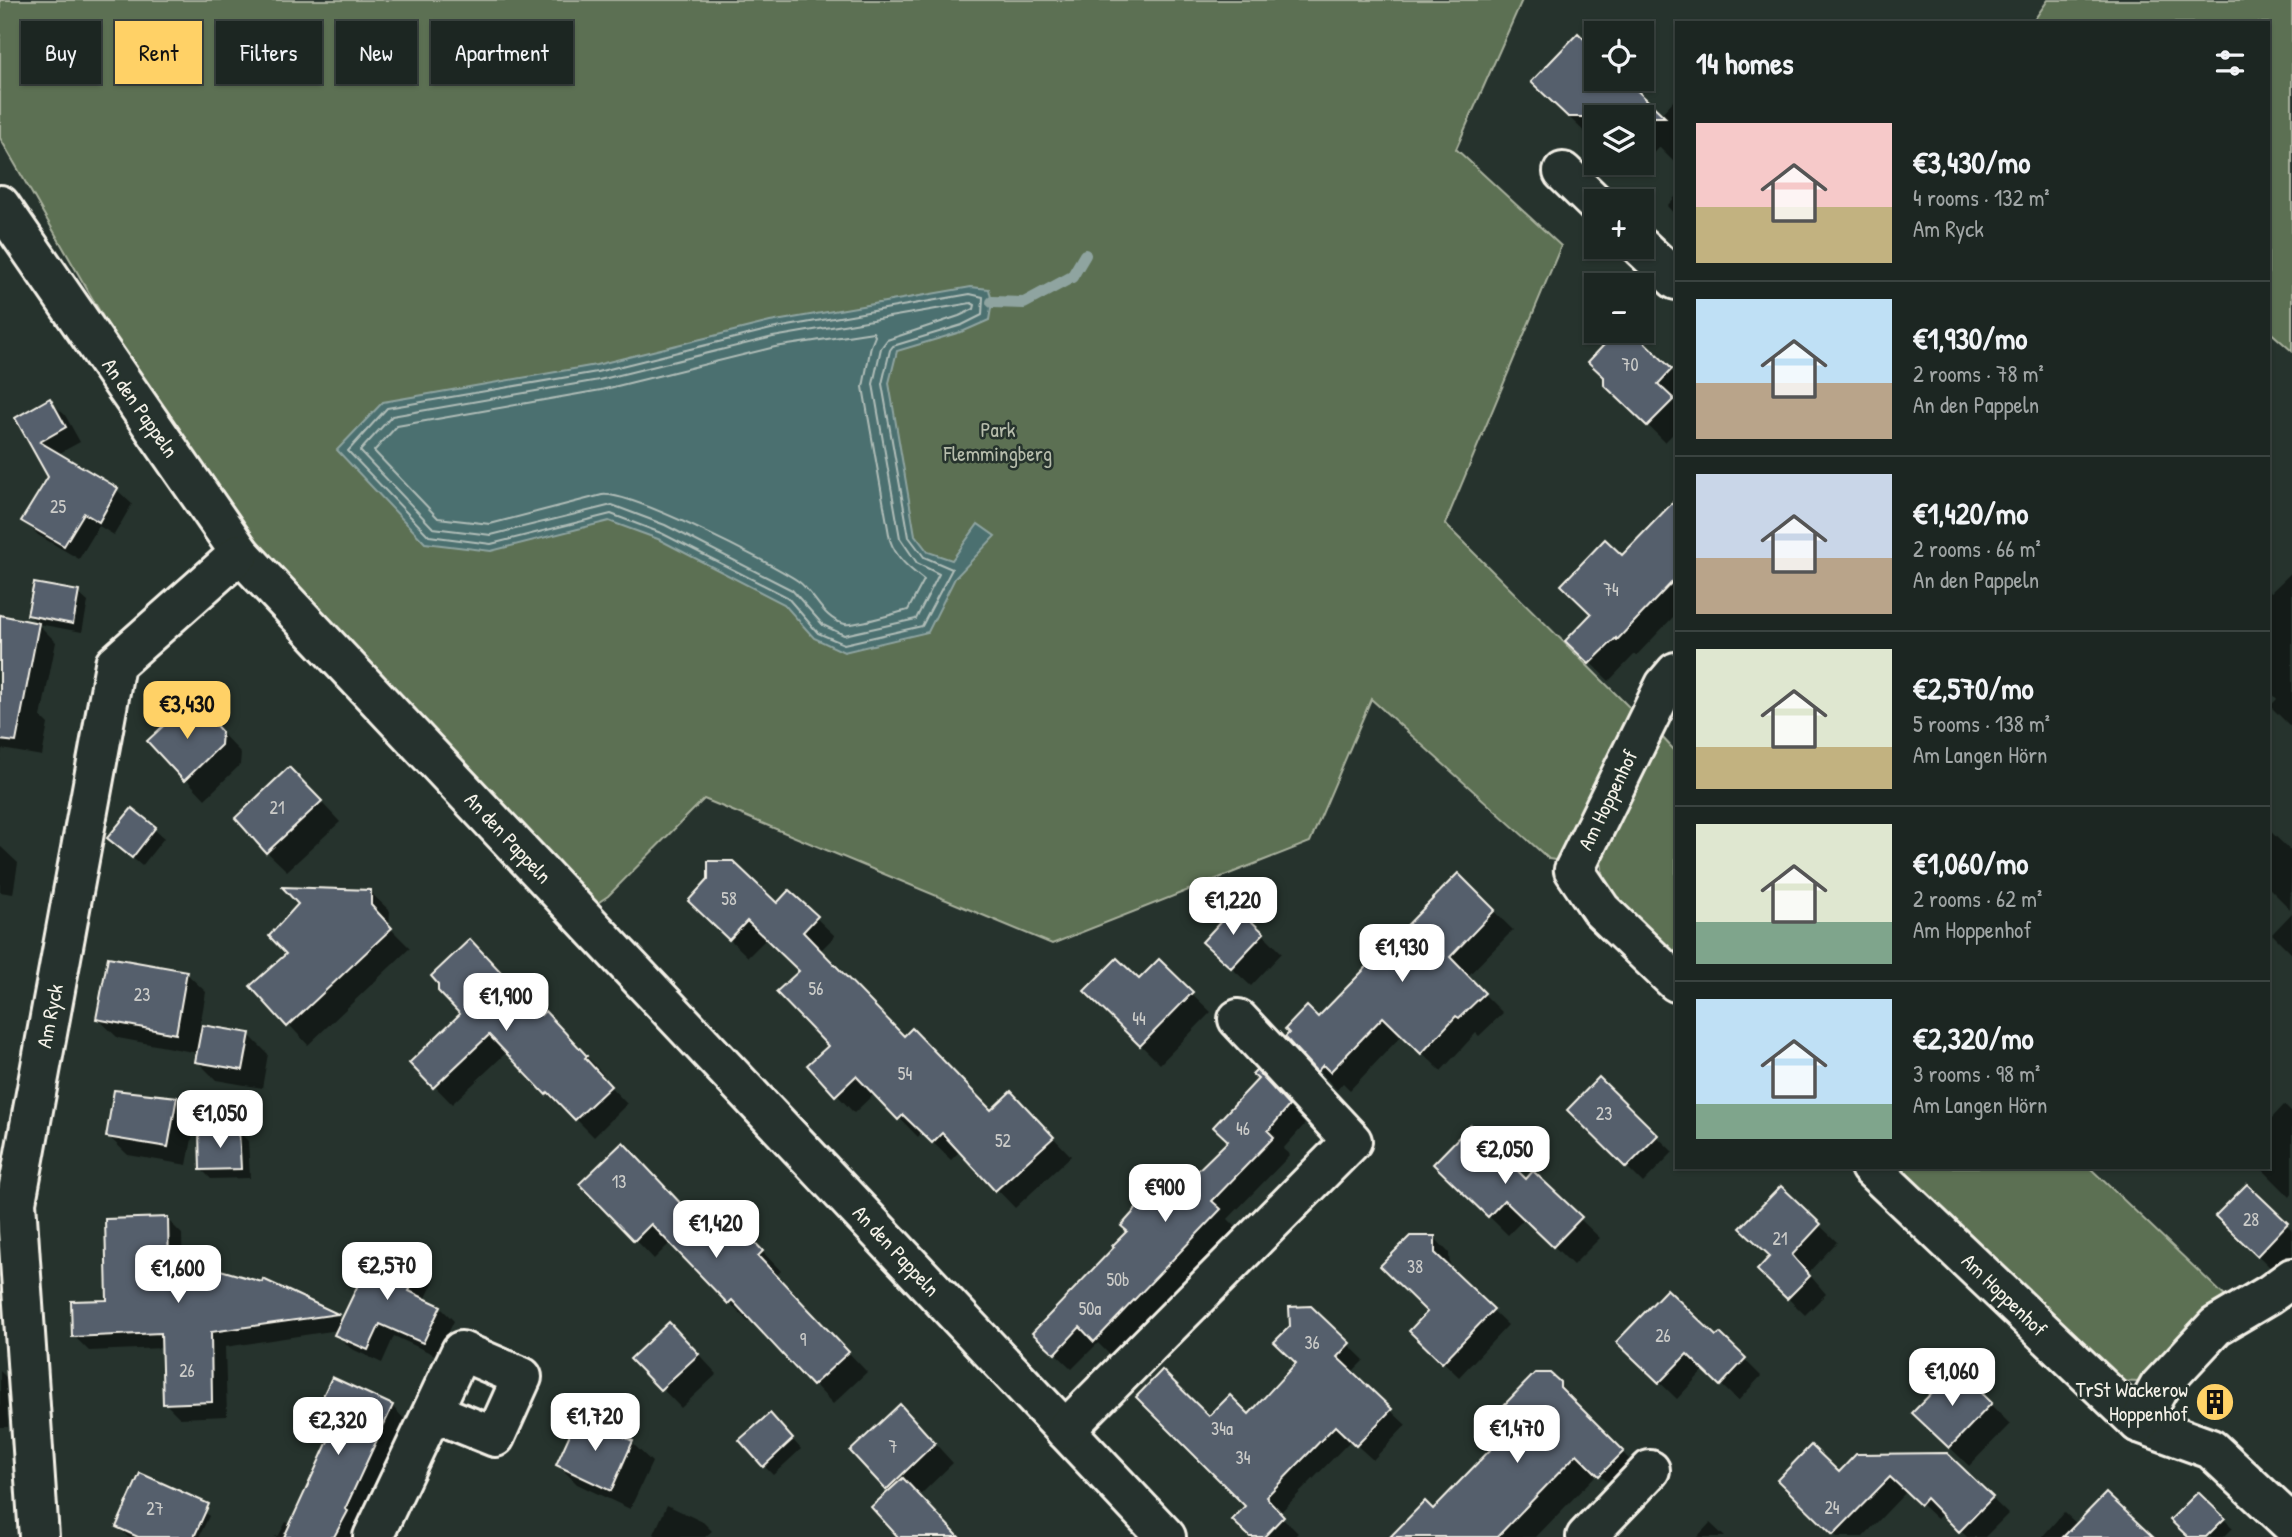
<!DOCTYPE html>
<meta charset="utf-8">
<style>
body{margin:0;font-family:"Patrick Hand",sans-serif;background:#252e2a;color:#f1f3f6;height:100vh;display:flex;flex-direction:column;font-size:26px;white-space:nowrap}
*{box-sizing:border-box;margin:0}
p{font-size:23px;color:#a0a5a5}
.icon{flex:none;width:38px;height:38px;fill:none;stroke:currentColor;stroke-width:2;stroke-linecap:round;stroke-linejoin:round}
.map{position:relative;flex:1;overflow:hidden}
.drawer{position:absolute;left:1675px;top:21px;width:595px;height:1148px;display:flex;flex-direction:column;background:#1c2622;border-radius:0px;box-shadow:0 2px 5px #0004,0 0 0 2px #3a4340}
.drawer>*{flex:none}
.guide{position:absolute;left:21px;top:21px;width:665px;height:63px;display:flex;gap:14px}
.controls{position:absolute;left:1584px;top:21px;display:grid;gap:14px}
.controls a{display:grid;place-items:center;width:70px;height:70px;border-radius:0px;background:#1c2622;box-shadow:0 2px 5px #0004,0 0 0 2px #3a4340;font-size:35px}
.price{position:absolute;translate:-50% -60px;padding:0 16px;border-radius:14px;background:#fff;color:#222;font-size:23px;line-height:46px;filter:drop-shadow(0 2px 4px #0008)}
.price::after{content:'';position:absolute;left:50%;top:42px;width:21px;height:16px;margin-left:-10px;background:inherit;clip-path:polygon(0 0,100% 0,50% 100%)}
.price.active{background:#ffd166;color:#111}
ul{padding:0;list-style:none}
li{display:flex;align-items:center;gap:21px;height:175px;padding:0 21px}
li+li{border-top:2px solid #3a4340}
li span{display:grid;place-items:center;flex:none;width:196px;height:140px;border-radius:0px;color:#555}
li>.icon{margin-inline-start:auto}
span .icon{width:84px;height:84px;fill:#fffc;stroke-width:1}
li b{font-size:30px}
h2{display:flex;justify-content:space-between;align-items:center;height:84px;padding:0 21px;font-size:30px}
.pill{padding:0 24px;border-radius:0px;background:#1c2622;box-shadow:0 2px 5px #0004,0 0 0 2px #3a4340;font-size:24px;line-height:63px}
.pill.active{background:#ffd166;color:#111}
.map>svg:first-child{display:block}
.green{fill:#5b6f52;stroke:#a8b09d;stroke-width:2}
.water{fill:#4b7070;stroke:#8fa4a0;stroke-width:2}
.shadow{fill:#0007}
.lines{fill:none;stroke-linecap:round;stroke-linejoin:round}
.shore{stroke:#b0bdb8;stroke-width:2}
.stream{stroke:#8fa4a0;stroke-width:12}
.building{fill:#545f6c;stroke:#f4f1e8;stroke-width:2}
.minor-casing{stroke:#f4f1e8;stroke-width:44}
.minor{stroke:#26332d;stroke-width:38}
.labels{text-anchor:middle;stroke-width:5;stroke-linejoin:round;paint-order:stroke}
.number-label{font-size:18px;fill:#ccccc9}
.street-label{font-size:21px;fill:#f4f1e8;stroke:#26332d}
.park-label{font-size:21px;fill:#b7bdac;stroke:#26332d}
.poi-label{font-size:21px;fill:#f4f1e8;stroke:#26332d;text-anchor:end}
</style>
<div class="map">
<svg width="2292" height="1537" viewBox="0 0 2292 1537">
<rect width="100%" height="100%" fill="#26332d"/>
<filter id="ink" filterUnits="userSpaceOnUse"><feTurbulence type="fractalNoise" baseFrequency=".0143" numOctaves="2"/><feDisplacementMap in="SourceGraphic" scale="14" xChannelSelector="R" yChannelSelector="G"/><feConvolveMatrix kernelMatrix="1 2 1 2 8 2 1 2 1" color-interpolation-filters="sRGB"/></filter>
<g filter="url(#ink)">
<!-- green -->
<g class="green">
<path d="M0 0H1522L1456 149 1561 246 1445 524 1639 717 1567 862 1549 859 1371 699 1310 842 1052 944 704 799 608 896 590 908 261 546 118 343 0 138Z"/>
<path d="M2048 0H2292V351L2268 330V23H2032Z"/>
<path d="M1660 735 1676 752V957L1614 897 1603 877 1601 861Z"/>
<path d="M1894 1167H2089L2231 1302 2140 1382 2113 1381Z"/>
</g>
<!-- water -->
<path class="water" d="M971 287 989 289 992 302 989 320 964 331 897 351 889 383 915 535 928 552 952 560 978 524 995 536 955 578 928 632 844 652 814 638 784 604 658 539 609 521 491 551 425 543 337 450 383 402 596 365 770 322Z"/>
<!-- shadow -->
<g class="shadow">
<path d="M1596 53V79H1623L1660 115 1676 98V160L1674 162 1659 147 1646 161 1642 156V117H1596L1594 141 1552 101Z"/>
<path d="M1676 196V216L1667 206Z"/>
<path d="M1620 331H1631L1676 375V398L1674 401 1676 404V431L1665 442 1606 385V376L1591 361Z"/>
<path d="M50 401 65 415 80 442 58 454 117 490 132 504 114 535 99 526 79 559 38 535 24 520 50 477 18 419Z"/>
<path d="M1676 502V614L1636 656 1635 654 1609 681 1568 641 1593 615 1622 558Z"/>
<path d="M2292 572V728L2270 706 2277 699 2268 689V589L2271 592Z"/>
<path d="M78 593 88 602 82 632 38 624 29 615Z"/>
<path d="M0 617 38 624 56 642 41 717 48 724 42 756 2 749 0 761Z"/>
<path d="M206 724H213L241 753 240 765 205 799 150 741Z"/>
<path d="M308 788 340 822 287 871 267 852Z"/>
<path d="M132 810 164 838 142 866 109 838Z"/>
<path d="M2268 829 2292 852 2290 909 2268 887Z"/>
<path d="M0 846 18 863 13 894 0 892Z"/>
<path d="M1458 876 1513 930 1467 977 1503 1013 1479 1036 1476 1033 1441 1071 1403 1034 1350 1090 1343 1083 1337 1090 1287 1037 1318 1019Z"/>
<path d="M370 892 390 911 389 927 410 948 308 1045 253 986Z"/>
<path d="M789 892 835 936 820 951 904 1038 991 1113 1029 1112 1071 1156 1015 1208 960 1151 951 1160 922 1132 918 1137 875 1093 854 1113 809 1065 831 1046 801 971 767 938 748 957 690 901 777 905Z"/>
<path d="M2292 913V954L2272 934Z"/>
<path d="M1263 934 1282 953 1251 986 1224 961Z"/>
<path d="M1159 962 1211 1012 1160 1064 1086 991 1139 982Z"/>
<path d="M186 973 206 992 200 1026 249 1035 268 1054 262 1088 216 1080 197 1061 198 1053 118 1038 98 1019Z"/>
<path d="M463 1015 542 1017 563 1031 603 1074 601 1077 627 1104 594 1137 566 1109 564 1111 507 1052 452 1104 412 1063Z"/>
<path d="M1599 1080 1673 1152 1643 1183 1570 1110Z"/>
<path d="M1272 1089 1305 1124 1283 1149 1290 1155 1228 1219 1236 1227 1112 1357 1098 1343 1072 1369 1051 1349 1186 1185 1230 1141Z"/>
<path d="M141 1093 176 1098 196 1118 187 1165 128 1155 108 1136Z"/>
<path d="M2284 1105 2292 1113V1194L2290 1197 2260 1167H2268V1138L2271 1134 2268 1131V1122Z"/>
<path d="M239 1132 248 1141 250 1178 211 1179 202 1170Z"/>
<path d="M623 1145 700 1226 739 1227 781 1271 776 1276 867 1372 833 1404 752 1319 748 1322 671 1242 654 1259 635 1239Z"/>
<path d="M1526 1182 1580 1219 1600 1238 1573 1265 1525 1218 1508 1235 1455 1183Z"/>
<path d="M2247 1186 2292 1230V1258L2277 1274 2237 1235Z"/>
<path d="M1781 1188 1837 1242 1808 1273 1826 1294 1805 1315 1759 1270 1772 1257Z"/>
<path d="M167 1219 182 1234 183 1272 263 1285 264 1281 336 1315 343 1321 420 1267 434 1281 425 1300 440 1307 454 1321 437 1356 394 1336 382 1363 350 1348 337 1334 338 1330 225 1347 227 1416 180 1418 165 1403 164 1348 89 1351 74 1336 109 1302Z"/>
<path d="M1434 1237 1449 1253 1450 1269 1508 1325 1459 1377 1411 1331 1430 1312Z"/>
<path d="M1311 1308 1364 1360 1351 1373 1406 1425 1373 1460 1351 1440 1279 1514 1298 1533 1294 1537H1252L1248 1506 1209 1419 1249 1416 1298 1364Z"/>
<path d="M1720 1335 1761 1376 1738 1401 1705 1369 1677 1399 1618 1342 1716 1339Z"/>
<path d="M688 1343 717 1374 681 1408 633 1359Z"/>
<path d="M1956 1370 2010 1424 1969 1466 1934 1432Z"/>
<path d="M0 1371 6 1377 8 1427H0Z"/>
<path d="M1550 1374 1579 1404V1409L1642 1472 1620 1494 1598 1473 1536 1537H1392L1433 1511 1522 1421Z"/>
<path d="M392 1406 408 1423 359 1537H274L279 1535 286 1522 292 1525 328 1446 310 1429Z"/>
<path d="M579 1419 632 1443 652 1462 630 1509 577 1484 558 1465Z"/>
<path d="M779 1424 801 1449 773 1475 764 1466Z"/>
<path d="M919 1426 953 1463 919 1496 958 1537H901L890 1491 852 1451Z"/>
<path d="M1947 1455 2008 1514 1985 1537H1967L1943 1513 1937 1519 1907 1491 1863 1537H1837L1779 1480 1839 1474Z"/>
<path d="M2198 1494 2233 1528 2224 1537H2190Z"/>
<path d="M191 1498 209 1516 199 1537H128L118 1527Z"/>
<path d="M667 1505 703 1522 712 1531 705 1537H658L654 1534Z"/>
<path d="M2064 1512 2078 1525 2150 1537H2042Z"/>
<path d="M1710 1523 1725 1537H1697Z"/>
</g>
<g class="lines">
<!-- shore -->
<g class="shore">
<path d="M970 294 983 297 982 315 962 325 893 346 890 350 882 384 909 537 924 557 952 569 922 626 844 644 818 633 787 597 661 533 611 514 491 544 429 536 348 451 387 408 597 372 771 329Z"/>
<path d="M971 303 975 305 974 309 959 316 887 340 881 348 873 384 900 538 917 563 939 574 916 619 844 635 823 625 792 590 665 525 612 505 491 535 433 528 360 451 392 416 599 380 773 337Z"/>
<path d="M873 332 875 336 871 346 863 387 890 540C896 558 910 569 924 580L908 610C896 613 856 626 845 624 823 620 815 593 798 581 769 562 631 491 602 495L490 524 438 518 374 451 397 426 601 390 775 347Z"/>
</g>
<!-- stream -->
<path class="stream" d="M992 302 1024 303 1072 277 1085 255"/>
</g>
<!-- building -->
<g class="building">
<path d="M1578 33 1596 51V79H1625L1665 117H1568L1531 82Z"/>
<path d="M1617 331H1633L1672 369 1658 384 1674 399 1647 426 1604 385V377L1588 362Z"/>
<path d="M50 398 66 427 40 442 118 488 99 522 84 513 64 546 21 521 48 477 15 418Z"/>
<path d="M1676 499V578L1617 640 1616 638 1589 664 1565 641 1591 614 1561 585 1605 539 1622 555Z"/>
<path d="M34 583 79 591 73 624 27 615Z"/>
<path d="M0 615 39 623 16 742 0 740Z"/>
<path d="M188 703 206 722H213L222 732 221 745 184 781 147 741Z"/>
<path d="M289 767 322 801 266 853 235 818Z"/>
<path d="M132 808 156 827 132 858 107 838Z"/>
<path d="M708 861H733L777 903 789 890 818 916 803 932 904 1036 912 1028 991 1110 1011 1091 1054 1137 995 1191 942 1133 932 1143 903 1115 898 1120 856 1076 835 1096 807 1065 828 1046 776 992 799 971 747 921 729 940 688 901 708 879Z"/>
<path d="M1458 873 1495 910 1450 957 1485 993 1459 1018 1456 1016 1421 1054 1383 1017 1330 1072 1323 1065 1317 1072 1285 1037 1289 1033 1285 1029 1307 1006 1318 1017Z"/>
<path d="M282 887 371 890V905L392 928 287 1027 250 986 286 954 269 936 298 904Z"/>
<path d="M1235 906 1264 933 1231 968 1202 942Z"/>
<path d="M470 939 541 1015 545 1011 587 1056 585 1058 611 1086 575 1120 548 1092 546 1095 489 1035 433 1088 409 1063 460 1014 438 991V984L431 976Z"/>
<path d="M108 957 187 971 176 1034 96 1019Z"/>
<path d="M1117 958 1139 979 1159 959 1193 992 1140 1046 1084 991Z"/>
<path d="M202 1025 250 1033 243 1070 195 1062Z"/>
<path d="M1256 1070 1289 1106 1268 1131 1274 1137 1212 1201 1221 1209 1094 1342 1080 1327 1055 1354 1032 1333 1114 1247 1112 1246 1127 1231 1121 1226 1159 1183H1185L1228 1141 1213 1127 1258 1079 1252 1074Z"/>
<path d="M1599 1077 1658 1135 1626 1168 1567 1110Z"/>
<path d="M114 1090 177 1097 168 1147 106 1137Z"/>
<path d="M1471 1125 1526 1179 1533 1171 1582 1217 1553 1247 1504 1200 1488 1217 1433 1164Z"/>
<path d="M239 1130 241 1169 200 1170 199 1132Z"/>
<path d="M623 1142 700 1224 720 1205 763 1251 758 1256 849 1352 812 1386 732 1300 728 1304 651 1224 634 1241 579 1184Z"/>
<path d="M2247 1184 2288 1223 2257 1256 2215 1216Z"/>
<path d="M1781 1186 1821 1224 1792 1255 1810 1276 1787 1299 1757 1270 1770 1256 1740 1228Z"/>
<path d="M168 1217 169 1270 217 1269 262 1282 263 1279 338 1314 211 1332 212 1402 163 1404 161 1333 72 1337 71 1301 107 1300 105 1219Z"/>
<path d="M1410 1236H1435V1253L1494 1309 1442 1363 1409 1331 1427 1312 1380 1266Z"/>
<path d="M377 1245 421 1266 409 1291 441 1306 423 1343 380 1324 368 1350 334 1335Z"/>
<path d="M1667 1289 1716 1336 1720 1333 1746 1358 1720 1386 1687 1354 1659 1383 1616 1342Z"/>
<path d="M1311 1306 1350 1343 1337 1357 1392 1409 1356 1446 1335 1426 1266 1497 1284 1516 1264 1537H1250L1232 1520 1245 1506 1136 1397 1162 1370 1209 1416 1230 1395 1249 1414 1296 1363 1274 1342 1290 1326 1289 1307Z"/>
<path d="M669 1322 699 1354 660 1390 630 1359Z"/>
<path d="M1956 1368 1992 1403 1949 1448 1912 1413Z"/>
<path d="M1535 1373H1550L1560 1382V1387L1624 1451 1599 1476 1577 1454 1497 1537H1390L1425 1501 1433 1509 1519 1420 1504 1405Z"/>
<path d="M332 1377 393 1405 345 1509 348 1511 334 1537H284L329 1439 307 1429Z"/>
<path d="M900 1404 935 1443 886 1490 850 1451Z"/>
<path d="M770 1413 793 1439 763 1467 739 1440Z"/>
<path d="M578 1416 633 1441 611 1491 556 1465Z"/>
<path d="M1811 1445 1839 1472 1856 1454 1947 1453 1993 1497 1959 1532 1926 1498 1920 1505 1890 1477 1833 1535 1777 1480Z"/>
<path d="M140 1473 209 1504 194 1537H138L116 1527Z"/>
<path d="M903 1478 959 1537H898L871 1507Z"/>
<path d="M2198 1492 2225 1518 2206 1537H2188L2170 1520Z"/>
<path d="M2106 1493 2153 1537H2063Z"/>
</g>
<g class="lines">
<!-- minor casing -->
<g class="minor-casing">
<g id="minor">
<path d="M1563 172 1596 204"/>
<path d="M0 205 240 553 1166 1537"/>
<path d="M1641 247 1676 280"/>
<path d="M1676 672 1665 685 1574 870 1601 910 1676 982"/>
<path d="M1870 1167 2139 1423 2211 1449 2292 1525"/>
<path d="M2139 1423 2159 1387 2216 1326 2270 1294 2292 1278"/>
<path d="M1065 1430 1352 1141 1238 1019"/>
<path d="M39 1537 16 1202 115 664 240 553"/>
<path d="M373 1537 461 1351 522 1377 495 1437 433 1412"/>
<path d="M1586 1537 1650 1470"/>
</g>
</g>
<!-- minor -->
<use href="#minor" class="minor"/>
</g>
</g>
<!-- icons -->
<defs>
<g id="building-disc" transform="scale(2.0125)"><circle r="9.5" fill="#ffd166" stroke="#26332d"/><path d="M-4-6H4V6H1V3H-1V6H-4ZM-2.5-4.3h1.7v1.8h-1.7ZM.8-4.3h1.7v1.8H.8ZM-2.5-1h1.7V.8h-1.7ZM.8-1h1.7V.8H.8Z" fill="#111"/></g>
</defs>
<g fill-rule="evenodd">
<use href="#building-disc" x="2215" y="1402"/>
</g>
<g class="labels">
<!-- number labels -->
<g class="number-label">
<text x="1630" y="371">70</text>
<text x="58" y="513">25</text>
<text x="1611" y="596">74</text>
<text x="277" y="814">21</text>
<text x="729" y="905">58</text>
<text x="816" y="995">56</text>
<text x="142" y="1001">23</text>
<text x="1139" y="1025">44</text>
<text x="905" y="1080">54</text>
<text x="1604" y="1120">23</text>
<text x="1243" y="1135">46</text>
<text x="1003" y="1147">52</text>
<text x="619" y="1188">13</text>
<text x="2251" y="1226">28</text>
<text x="1780" y="1245">21</text>
<text x="1415" y="1273">38</text>
<text x="1118" y="1286">50b</text>
<text x="1090" y="1315">50a</text>
<text x="1663" y="1342">26</text>
<text x="803" y="1346">9</text>
<text x="1312" y="1349">36</text>
<text x="187" y="1377">26</text>
<text x="1222" y="1435">34a</text>
<text x="893" y="1453">7</text>
<text x="1243" y="1464">34</text>
<text x="1832" y="1514">24</text>
<text x="155" y="1515">27</text>
</g>
<!-- street labels -->
<g class="street-label">
<text transform="translate(140 408) rotate(55)" y="7">An den Pappeln</text>
<text transform="translate(1608 800) rotate(-64)" y="7">Am Hoppenhof</text>
<text transform="translate(508 838) rotate(47)" y="7">An den Pappeln</text>
<text transform="translate(50 1016) rotate(-79)" y="7">Am Ryck</text>
<text transform="translate(896 1251) rotate(47)" y="7">An den Pappeln</text>
<text transform="translate(2004 1295) rotate(44)" y="7">Am Hoppenhof</text>
</g>
<!-- park labels -->
<g class="park-label">
<text x="998" y="437">Park<tspan x="998" dy="24">Flemmingberg</tspan></text>
</g>
<!-- poi labels -->
<g class="poi-label">
<text x="2188" y="1397">TrSt Wackerow<tspan x="2188" dy="24">Hoppenhof</tspan></text>
</g>
</g>
</svg>
<div class="controls">
<a><svg class="icon" aria-label="locate" viewBox="0 0 24 24"><circle cx="12" cy="12" r="6"/><path d="M12 2v4M12 18v4M2 12h4M18 12h4"/></svg></a>
<a><svg class="icon" aria-label="layers" viewBox="0 0 24 24"><path d="M12 4l9 5-9 5-9-5zM3 14l9 5 9-5"/></svg></a>
<a>+</a>
<a>−</a>
</div>
<b class="price active" style="left:187px;top:741px">€3,430</b>
<b class="price" style="left:1233px;top:937px">€1,220</b>
<b class="price" style="left:1402px;top:984px">€1,930</b>
<b class="price" style="left:506px;top:1033px">€1,900</b>
<b class="price" style="left:220px;top:1150px">€1,050</b>
<b class="price" style="left:1505px;top:1186px">€2,050</b>
<b class="price" style="left:1165px;top:1224px">€900</b>
<b class="price" style="left:716px;top:1260px">€1,420</b>
<b class="price" style="left:387px;top:1302px">€2,570</b>
<b class="price" style="left:178px;top:1305px">€1,600</b>
<b class="price" style="left:1952px;top:1408px">€1,060</b>
<b class="price" style="left:595px;top:1453px">€1,720</b>
<b class="price" style="left:338px;top:1457px">€2,320</b>
<b class="price" style="left:1517px;top:1465px">€1,470</b>
<div class="guide">
<a class="pill">Buy</a>
<a class="pill active">Rent</a>
<a class="pill">Filters</a>
<a class="pill">New</a>
<a class="pill">Apartment</a>
</div>
<section class="drawer">
<h2>14 homes<svg class="icon" aria-label="filters" viewBox="0 0 24 24"><path d="M4 7h16M4 17h16"/><circle cx="9" cy="7" r="2"/><circle cx="15" cy="17" r="2"/></svg></h2>
<ul>
<li><span style="background:linear-gradient(#f6c9c9 60%,#c2b280 0)"><svg class="icon" aria-label="home" viewBox="0 0 24 24"><path d="M3 11l9-7 9 7M6 9v11h12V9"/></svg></span><div><b>€3,430/mo</b><p>4 rooms · 132 m²</p><p>Am Ryck</p></div></li>
<li><span style="background:linear-gradient(#bfe0f5 60%,#b9a48a 0)"><svg class="icon" aria-label="home" viewBox="0 0 24 24"><path d="M3 11l9-7 9 7M6 9v11h12V9"/></svg></span><div><b>€1,930/mo</b><p>2 rooms · 78 m²</p><p>An den Pappeln</p></div></li>
<li><span style="background:linear-gradient(#c9d6e8 60%,#b9a48a 0)"><svg class="icon" aria-label="home" viewBox="0 0 24 24"><path d="M3 11l9-7 9 7M6 9v11h12V9"/></svg></span><div><b>€1,420/mo</b><p>2 rooms · 66 m²</p><p>An den Pappeln</p></div></li>
<li><span style="background:linear-gradient(#dfe7d0 70%,#c2b280 0)"><svg class="icon" aria-label="home" viewBox="0 0 24 24"><path d="M3 11l9-7 9 7M6 9v11h12V9"/></svg></span><div><b>€2,570/mo</b><p>5 rooms · 138 m²</p><p>Am Langen Hörn</p></div></li>
<li><span style="background:linear-gradient(#dfe7d0 70%,#7fa58c 0)"><svg class="icon" aria-label="home" viewBox="0 0 24 24"><path d="M3 11l9-7 9 7M6 9v11h12V9"/></svg></span><div><b>€1,060/mo</b><p>2 rooms · 62 m²</p><p>Am Hoppenhof</p></div></li>
<li><span style="background:linear-gradient(#bfe0f5 75%,#7fa58c 0)"><svg class="icon" aria-label="home" viewBox="0 0 24 24"><path d="M3 11l9-7 9 7M6 9v11h12V9"/></svg></span><div><b>€2,320/mo</b><p>3 rooms · 98 m²</p><p>Am Langen Hörn</p></div></li>
</ul>
</section>
</div>
